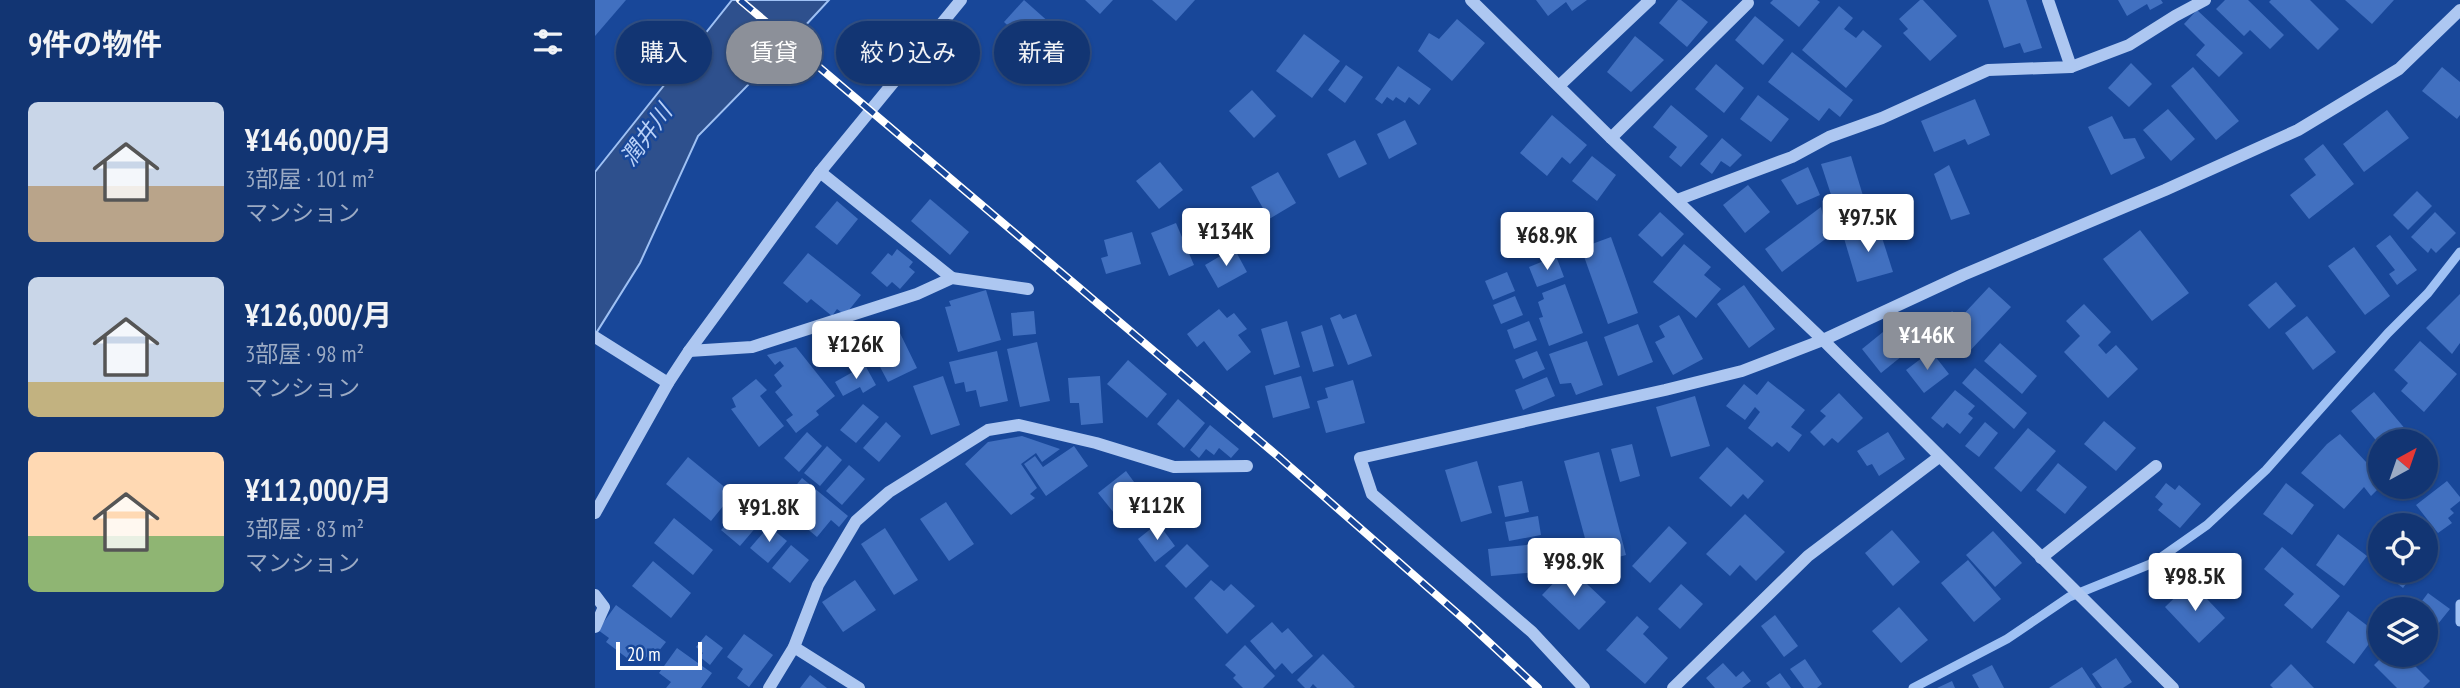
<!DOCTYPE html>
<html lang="ja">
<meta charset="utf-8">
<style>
body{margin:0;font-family:"PT Sans Narrow","Noto Sans JP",sans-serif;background:#1f407b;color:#f1f3f6;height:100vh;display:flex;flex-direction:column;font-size:26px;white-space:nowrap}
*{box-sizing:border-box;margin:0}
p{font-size:23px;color:#9cabc4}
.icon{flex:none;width:38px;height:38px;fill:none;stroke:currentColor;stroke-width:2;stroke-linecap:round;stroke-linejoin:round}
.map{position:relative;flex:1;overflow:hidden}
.drawer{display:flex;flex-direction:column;background:#123573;width:595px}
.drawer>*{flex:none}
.guide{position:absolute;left:21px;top:21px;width:665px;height:63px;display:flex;gap:14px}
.needle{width:46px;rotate:40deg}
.buttons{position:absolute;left:1773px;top:429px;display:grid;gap:14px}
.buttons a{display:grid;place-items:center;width:70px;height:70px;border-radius:50%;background:#123573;box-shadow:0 2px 5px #0004,0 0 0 2px #315085;font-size:35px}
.scale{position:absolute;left:21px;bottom:18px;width:86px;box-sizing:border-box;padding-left:7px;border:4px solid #fff;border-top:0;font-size:19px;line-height:24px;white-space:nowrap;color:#fff;-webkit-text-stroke:5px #184799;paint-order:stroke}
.price{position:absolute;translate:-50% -60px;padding:0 16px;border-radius:7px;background:#fff;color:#222;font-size:23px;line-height:46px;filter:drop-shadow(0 2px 4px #0008)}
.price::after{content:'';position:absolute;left:50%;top:42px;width:21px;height:16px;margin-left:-10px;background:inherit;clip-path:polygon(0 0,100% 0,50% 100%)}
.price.on{background:#8c9099;color:#fff}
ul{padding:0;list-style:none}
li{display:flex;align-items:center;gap:21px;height:175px;padding:0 28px}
li span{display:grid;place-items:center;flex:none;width:196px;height:140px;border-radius:10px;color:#555}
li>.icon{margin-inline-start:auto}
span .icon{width:84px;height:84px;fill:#fffc;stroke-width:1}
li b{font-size:30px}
h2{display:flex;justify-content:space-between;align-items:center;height:84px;padding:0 28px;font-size:30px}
.chip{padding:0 24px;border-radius:32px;background:#123573;box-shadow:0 2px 5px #0004,0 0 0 2px #315085;font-size:24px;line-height:63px}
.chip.on{background:#8c9099;color:#fff}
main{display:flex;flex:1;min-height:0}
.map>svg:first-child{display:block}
.water{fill:#2e508d;stroke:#9fc1f4;stroke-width:2}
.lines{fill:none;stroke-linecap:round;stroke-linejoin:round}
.stream{stroke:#9fc1f4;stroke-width:9}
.building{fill:#4170c0}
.minor{stroke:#adc7f1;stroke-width:12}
.rail-casing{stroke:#fff;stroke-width:8}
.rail{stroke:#184799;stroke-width:5;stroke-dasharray:16;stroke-linecap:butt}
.labels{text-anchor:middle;stroke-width:5;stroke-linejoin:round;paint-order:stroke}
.water-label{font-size:23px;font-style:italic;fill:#b9d1f8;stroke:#184799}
</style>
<main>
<section class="drawer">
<h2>9件の物件<svg class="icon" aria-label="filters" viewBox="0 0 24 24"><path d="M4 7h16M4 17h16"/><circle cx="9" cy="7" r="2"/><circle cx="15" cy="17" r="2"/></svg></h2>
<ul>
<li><span style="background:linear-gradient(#c9d6e8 60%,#b9a48a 0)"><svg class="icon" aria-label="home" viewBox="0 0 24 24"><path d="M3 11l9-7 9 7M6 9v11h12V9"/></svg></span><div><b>¥146,000/月</b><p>3部屋 · 101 m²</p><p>マンション</p></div></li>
<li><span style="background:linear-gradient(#c9d6e8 75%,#c2b280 0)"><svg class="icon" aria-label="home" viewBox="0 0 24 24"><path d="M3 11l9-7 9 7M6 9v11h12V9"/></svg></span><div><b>¥126,000/月</b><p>3部屋 · 98 m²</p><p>マンション</p></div></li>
<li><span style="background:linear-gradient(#ffd9b3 60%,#8fb573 0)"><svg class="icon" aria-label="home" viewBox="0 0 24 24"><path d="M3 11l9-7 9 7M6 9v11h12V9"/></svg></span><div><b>¥112,000/月</b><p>3部屋 · 83 m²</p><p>マンション</p></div></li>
</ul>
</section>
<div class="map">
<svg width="1865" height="688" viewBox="0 0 1865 688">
<rect width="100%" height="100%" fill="#184799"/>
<!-- water -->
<path class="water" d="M137 0H234L195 42 103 136 45 263 0 335V172Z"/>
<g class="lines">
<!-- stream -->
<g class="stream">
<path d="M1865 604V622"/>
<path d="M1318 688 1412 639 1474 597 1558 563 1612 525 1671 470 1793 333 1833 293 1865 252"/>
</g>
</g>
<!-- building -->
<g class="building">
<path d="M0 0H31L0 36Z"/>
<path d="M429 0 456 24 435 46 409 22Z"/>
<path d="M490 0H518L505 14Z"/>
<path d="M557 0H600L581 21Z"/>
<path d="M941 0H992L977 11 971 2 953 16Z"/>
<path d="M1083 0H1086L1113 22 1092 47 1064 23Z"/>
<path d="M1178 0H1222L1225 2 1204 27 1175 3Z"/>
<path d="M1325 0H1328L1362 36 1335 61 1308 33 1313 29 1304 19Z"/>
<path d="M1393 0H1431L1447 48 1429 53 1425 43 1409 48Z"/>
<path d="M1523 0H1566L1568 3 1555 10 1552 4 1532 16Z"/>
<path d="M1630 0H1653L1689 35 1675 49 1655 30 1649 36 1621 9Z"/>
<path d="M1676 0H1715L1744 29 1723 50 1674 2Z"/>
<path d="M1750 0H1799L1777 24Z"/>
<path d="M1244 6 1258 18 1249 29 1261 38 1268 30 1287 46 1251 88 1207 50Z"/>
<path d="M1602 10 1648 53 1624 77 1601 55 1610 45 1589 24Z"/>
<path d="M1160 16 1189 40 1168 65 1140 40Z"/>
<path d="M862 19 890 43 857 81 823 51 834 33 844 39Z"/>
<path d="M709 34 745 61 717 98 681 71Z"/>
<path d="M1040 36 1069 60 1036 92 1012 72Z"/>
<path d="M1197 52 1258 100 1245 117 1234 108 1224 121 1173 82Z"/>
<path d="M1536 63 1557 84 1534 107 1513 88Z"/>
<path d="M1121 64 1149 88 1129 113 1100 89Z"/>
<path d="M751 65 768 77 750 103 733 90Z"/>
<path d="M803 66 836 89 824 105 814 97 810 103 801 97 798 101 792 97 787 104 780 99Z"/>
<path d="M1598 67 1644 121 1621 140 1576 86Z"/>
<path d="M1847 67 1865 82V115L1862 119 1827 91Z"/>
<path d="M657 90 681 116 659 138 634 111Z"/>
<path d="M1163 95 1194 119 1176 142 1145 119Z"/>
<path d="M1380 99 1395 135 1373 145 1370 139 1339 152 1326 121Z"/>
<path d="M1076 105 1113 136 1086 167 1074 157 1082 147 1058 127Z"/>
<path d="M1573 109 1600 139 1576 161 1548 130Z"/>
<path d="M1792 110 1814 138 1769 172 1748 144Z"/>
<path d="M957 115 992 145 975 164 967 157 952 176 925 153Z"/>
<path d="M1517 116 1529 139 1540 138 1550 158 1516 175 1493 127Z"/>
<path d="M810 120 822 144 794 159 782 134Z"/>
<path d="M1127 138 1147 155 1135 167 1126 161 1117 174 1105 164Z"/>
<path d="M760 140 772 164 744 178 732 154Z"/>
<path d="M1728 144 1759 184 1714 219 1695 195 1721 175 1709 159Z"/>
<path d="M997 156 1021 175 1002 201 977 181Z"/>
<path d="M1256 156 1272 209 1243 216 1226 164Z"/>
<path d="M565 162 588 190 564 209 541 181Z"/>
<path d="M1354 165 1375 214 1356 220 1339 174Z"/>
<path d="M1213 167 1225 195 1202 205 1186 180Z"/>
<path d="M683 172 701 203 674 219 656 187Z"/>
<path d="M1153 185 1175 212 1150 233 1128 205Z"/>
<path d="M1822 191 1837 206 1813 230 1798 215Z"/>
<path d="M335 199 374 232 355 255 316 221Z"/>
<path d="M242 201 263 219 242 245 220 227Z"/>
<path d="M1226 207 1233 237 1187 272 1170 249Z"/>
<path d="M1065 212 1089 234 1067 257 1043 235Z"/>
<path d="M1840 212 1861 233 1841 253 1836 248 1833 253 1816 237Z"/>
<path d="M581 223 599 265 574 276 556 233Z"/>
<path d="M1283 225 1298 272 1262 282 1248 235Z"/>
<path d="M1545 230 1594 293 1557 321 1508 259Z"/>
<path d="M537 232 546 264 511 274 506 258 513 256 509 240Z"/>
<path d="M1795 235 1822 270 1802 285 1794 274 1800 270 1781 246Z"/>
<path d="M1016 237 1043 313 1013 324 986 248Z"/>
<path d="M1089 244 1116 267 1109 275 1126 289 1101 318 1058 282Z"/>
<path d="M1759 247 1795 296 1770 315 1733 266Z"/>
<path d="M639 248 652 272 623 288 610 265Z"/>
<path d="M302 249 318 262 314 267 320 272 305 289 297 282 292 287 276 273 293 253 297 256Z"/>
<path d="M213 253 266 295 250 315 242 309 237 316 216 299 212 303 188 283Z"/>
<path d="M961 256 969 277 942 287 934 267Z"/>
<path d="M912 272 920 291 898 300 890 281Z"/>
<path d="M1681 282 1701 306 1674 329 1653 305Z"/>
<path d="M970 284 988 333 954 346 944 318 948 317 943 302 949 299 947 293Z"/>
<path d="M1149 285 1180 329 1154 348 1122 304Z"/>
<path d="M1394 287 1416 307 1371 355 1342 328 1357 311 1365 318Z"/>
<path d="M391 290 406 340 363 352 350 307 356 306 354 301Z"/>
<path d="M1865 294V343L1857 354 1831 328Z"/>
<path d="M920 296 928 315 906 324 898 305Z"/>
<path d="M1489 304 1516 332 1503 345 1511 354 1521 345 1543 369 1513 398 1469 352 1485 336 1471 321Z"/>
<path d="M624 309 632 318 639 313 652 329 643 335 656 352 632 371 609 341 602 347 592 334Z"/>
<path d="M439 311 441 334 418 336 416 313Z"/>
<path d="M745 314 748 319 761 314 777 356 753 365 735 318Z"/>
<path d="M1084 315 1108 359 1078 375 1060 342 1070 337 1064 326Z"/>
<path d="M1712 316 1741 352 1718 370 1690 333Z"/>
<path d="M692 321 705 367 679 375 666 329Z"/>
<path d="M934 321 942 340 919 349 912 330Z"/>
<path d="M275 324 289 338 304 331 322 368 293 382 284 365 293 361 285 346 272 352 262 331Z"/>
<path d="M1043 324 1058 362 1023 376 1009 337Z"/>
<path d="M727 325 739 366 718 372 706 332Z"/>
<path d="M1288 332 1307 356 1286 373 1267 349Z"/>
<path d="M252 333 266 356 252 365 247 357 233 366 224 351Z"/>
<path d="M992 341 1008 385 981 395 976 383 965 384 954 354Z"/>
<path d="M1825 341 1862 374 1829 412 1806 391 1813 383 1799 370Z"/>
<path d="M442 342 455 401 425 407 412 349Z"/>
<path d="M1405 343 1442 376 1427 394 1389 361Z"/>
<path d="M201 347 240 396 221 411 224 415 201 433 191 420 198 415 180 392 187 386 179 375 189 366 185 361 180 365 172 355Z"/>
<path d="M402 351 413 401 385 407 381 390 371 392 369 382 360 384 354 362Z"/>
<path d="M942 351 950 369 928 379 920 360Z"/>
<path d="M1336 351 1354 374 1329 393 1311 370Z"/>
<path d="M533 360 572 394 552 418 512 384Z"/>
<path d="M270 365 281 385 268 393 265 387 248 396 240 382Z"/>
<path d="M1380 368 1432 413 1419 429 1367 383Z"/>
<path d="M348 376 365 425 336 435 318 386Z"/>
<path d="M505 376 508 423 486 425 484 403H475L473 378Z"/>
<path d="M706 376 715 408 678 418 670 386Z"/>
<path d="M952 377 960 396 928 410 920 390Z"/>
<path d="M161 379 172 390 165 396 189 426 164 447 136 409 141 407 137 398Z"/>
<path d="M758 380 770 423 731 433 722 401 733 398 730 388Z"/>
<path d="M1173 381 1210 410 1196 427 1207 435 1194 452 1182 442 1177 447 1153 428 1165 412 1160 407 1150 420 1131 406 1149 384 1162 395Z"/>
<path d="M1360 390 1380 406 1373 414 1378 418 1365 434 1352 423 1348 428 1336 418Z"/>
<path d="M1779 392 1817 437 1812 441H1785V445L1756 411Z"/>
<path d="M1244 393 1268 418 1243 443 1237 438 1229 446 1215 432 1231 416 1225 411Z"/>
<path d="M1100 396 1115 446 1076 457 1061 407Z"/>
<path d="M583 399 610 423 589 448 562 424Z"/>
<path d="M268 404 284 417 261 443 245 430Z"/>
<path d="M1509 421 1541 448 1521 471 1489 444Z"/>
<path d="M291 422 306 436 284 462 268 448Z"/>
<path d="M1390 422 1403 433 1384 457 1370 446Z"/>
<path d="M615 425 644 449 636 458 624 448 619 455 611 449 604 458 595 450Z"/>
<path d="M1433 428 1461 451 1426 492 1399 468Z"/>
<path d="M212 432 227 446 204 472 189 458Z"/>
<path d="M1293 432 1310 459 1284 476 1277 464 1272 466 1262 451Z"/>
<path d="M1745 434 1785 477V487L1776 496 1769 487 1749 509 1706 473 1732 444Z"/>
<path d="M427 436 465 449 447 462 441 453 426 464 442 488 435 494 440 498 416 515 370 464 393 442Z"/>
<path d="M1037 444 1045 476 1025 482 1016 449Z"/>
<path d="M232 446 247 460 225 486 209 473Z"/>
<path d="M479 446 493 466 451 496 429 464 440 456 448 467Z"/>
<path d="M1132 447 1169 481 1153 499 1148 494 1136 507 1104 478Z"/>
<path d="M1004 452 1031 555 997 564 969 461Z"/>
<path d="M93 457 138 494 116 521 71 484Z"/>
<path d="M882 461 897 513 866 522 850 470Z"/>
<path d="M1463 463 1492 487 1470 514 1441 490Z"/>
<path d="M254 465 270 479 247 505 231 491Z"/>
<path d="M531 471 550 497 523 518 503 493Z"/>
<path d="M207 478 253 516 244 527 236 520 222 537 203 521 209 514 190 499Z"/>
<path d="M927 481 934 512 910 517 903 486Z"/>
<path d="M1852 481 1865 497V501L1855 509 1859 513 1853 518 1857 523 1843 533 1821 505Z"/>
<path d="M1571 483 1580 490 1584 485 1606 504 1585 528 1563 510 1568 504 1560 497Z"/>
<path d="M1691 483 1719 505 1697 535 1668 514Z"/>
<path d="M351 502 379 544 354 561 325 519Z"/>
<path d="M150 503 168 519 145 546 126 530Z"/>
<path d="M1150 514 1190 552 1161 581 1145 565 1135 576 1111 554Z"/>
<path d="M943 516 946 535 914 541 910 522Z"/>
<path d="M79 518 118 550 98 575 59 543Z"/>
<path d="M563 523 580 546 560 562 543 539Z"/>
<path d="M174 526 192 541 173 563 155 548Z"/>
<path d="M1074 526 1092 543 1055 583 1037 566Z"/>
<path d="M290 528 323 580 299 595 266 544Z"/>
<path d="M1297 530 1325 562 1298 586 1270 553Z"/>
<path d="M1398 531 1427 563 1400 587 1371 555Z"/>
<path d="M1743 534 1772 556 1749 586 1721 565Z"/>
<path d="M592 544 614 566 591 588 570 566Z"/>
<path d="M940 544 943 572 896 576 893 549Z"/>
<path d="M196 545 214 560 195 583 177 568Z"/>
<path d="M1687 547 1745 596 1717 629 1689 605 1699 594 1669 569Z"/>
<path d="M1373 560 1406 599 1379 622 1346 583Z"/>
<path d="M58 561 96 593 76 618 37 586Z"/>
<path d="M974 567 1011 602 984 630 947 595Z"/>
<path d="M1785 570H1821L1808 588Z"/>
<path d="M260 580 281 610 248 632 227 602Z"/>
<path d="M616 580 629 591 636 584 660 606 632 634 599 598Z"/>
<path d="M1596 582 1630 618 1604 643 1570 607Z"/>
<path d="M1086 584 1108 604 1085 629 1063 609Z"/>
<path d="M1833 593 1855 609 1830 640V609H1821Z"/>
<path d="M21 605 71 642 63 652 58 648 48 662 36 653 32 658 11 642 14 638 3 630Z"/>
<path d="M1304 607 1333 640 1306 663 1277 631Z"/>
<path d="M1753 611 1782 633 1759 664 1731 642Z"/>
<path d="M1180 615 1203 646 1189 657 1166 626Z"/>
<path d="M1042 616 1054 627 1048 634 1073 658 1050 684 1011 650Z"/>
<path d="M677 622 687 633 693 628 718 656 697 674 687 663 680 670 655 641Z"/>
<path d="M149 634 178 655 154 687 142 678 148 669 132 657Z"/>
<path d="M111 635 128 648 115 665 105 657 108 653 101 647Z"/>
<path d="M650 645 680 676 668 688H648L638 678 641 675 630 665Z"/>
<path d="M82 648 117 673 106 688H71L76 682 64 673Z"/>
<path d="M728 654 760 687 758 688H722L718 684 715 688H710L702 680Z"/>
<path d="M1790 654H1824L1816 662 1835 681 1828 688H1802L1779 665Z"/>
<path d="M1521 658 1537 682 1528 688H1507L1497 674Z"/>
<path d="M1210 659 1227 684 1222 688H1209L1195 669Z"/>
<path d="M1128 663 1141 677 1148 671 1156 681 1147 688H1120L1111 678Z"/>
<path d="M1696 664 1719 688H1678L1675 685Z"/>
<path d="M1397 665 1409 688H1384L1377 675Z"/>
<path d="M1487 667 1501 688H1454Z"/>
<path d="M1185 673 1196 688H1175L1171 683Z"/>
<path d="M215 675 232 688H205Z"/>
<path d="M1357 681 1360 688H1342Z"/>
</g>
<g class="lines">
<!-- minor -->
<g class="minor">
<path d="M876 0 1016 138 1228 340 1578 688"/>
<path d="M1476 67 1534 45 1580 16 1610 0"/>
<path d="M965 85 1055 0"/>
<path d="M1016 138 1153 3"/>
<path d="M225 172 357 278"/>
<path d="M1082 200 1197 157 1234 137 1287 118 1393 70 1476 67 1453 0"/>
<path d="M0 337 73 383"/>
<path d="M94 351 157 347 322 294 357 278 433 289"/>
<path d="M0 513 73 383 94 351 225 172 366 0"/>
<path d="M1446 558 1561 466"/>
<path d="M0 595 9 607 0 627"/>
<path d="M199 647 264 688"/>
<path d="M174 688 199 647 223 585 261 521 294 492 393 430 424 425 501 443 579 467 652 466"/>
<path d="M989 688 937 632 777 494 765 458 1070 390 1147 371 1228 340 1368 275 1570 190 1703 130 1804 69 1865 10"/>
<path d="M1078 688 1213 556 1344 457"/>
</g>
<!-- rail casing -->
<g class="rail-casing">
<path id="rail" d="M145 0 685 458 870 620 943 688"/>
</g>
<!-- rail -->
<use href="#rail" class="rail"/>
</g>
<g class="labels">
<!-- water labels -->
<g class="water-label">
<text transform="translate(51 135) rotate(-54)" y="8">潤井川</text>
</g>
</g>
</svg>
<div class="buttons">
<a><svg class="needle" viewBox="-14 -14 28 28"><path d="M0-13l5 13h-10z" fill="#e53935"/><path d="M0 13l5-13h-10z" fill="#9cabc4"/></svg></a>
<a><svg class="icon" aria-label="locate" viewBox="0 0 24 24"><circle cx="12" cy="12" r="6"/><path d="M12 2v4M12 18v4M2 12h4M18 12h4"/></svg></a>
<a><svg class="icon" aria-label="layers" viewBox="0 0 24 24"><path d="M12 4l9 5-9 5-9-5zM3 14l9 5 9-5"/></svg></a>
</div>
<div class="scale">20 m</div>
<b class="price" style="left:1273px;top:254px">¥97.5K</b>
<b class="price" style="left:631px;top:268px">¥134K</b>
<b class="price" style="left:952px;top:272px">¥68.9K</b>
<b class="price on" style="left:1332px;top:372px">¥146K</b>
<b class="price" style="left:261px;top:381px">¥126K</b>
<b class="price" style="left:562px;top:542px">¥112K</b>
<b class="price" style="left:174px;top:544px">¥91.8K</b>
<b class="price" style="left:979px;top:598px">¥98.9K</b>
<b class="price" style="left:1600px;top:613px">¥98.5K</b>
<div class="guide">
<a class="chip">購入</a>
<a class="chip on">賃貸</a>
<a class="chip">絞り込み</a>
<a class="chip">新着</a>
</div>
</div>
</main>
